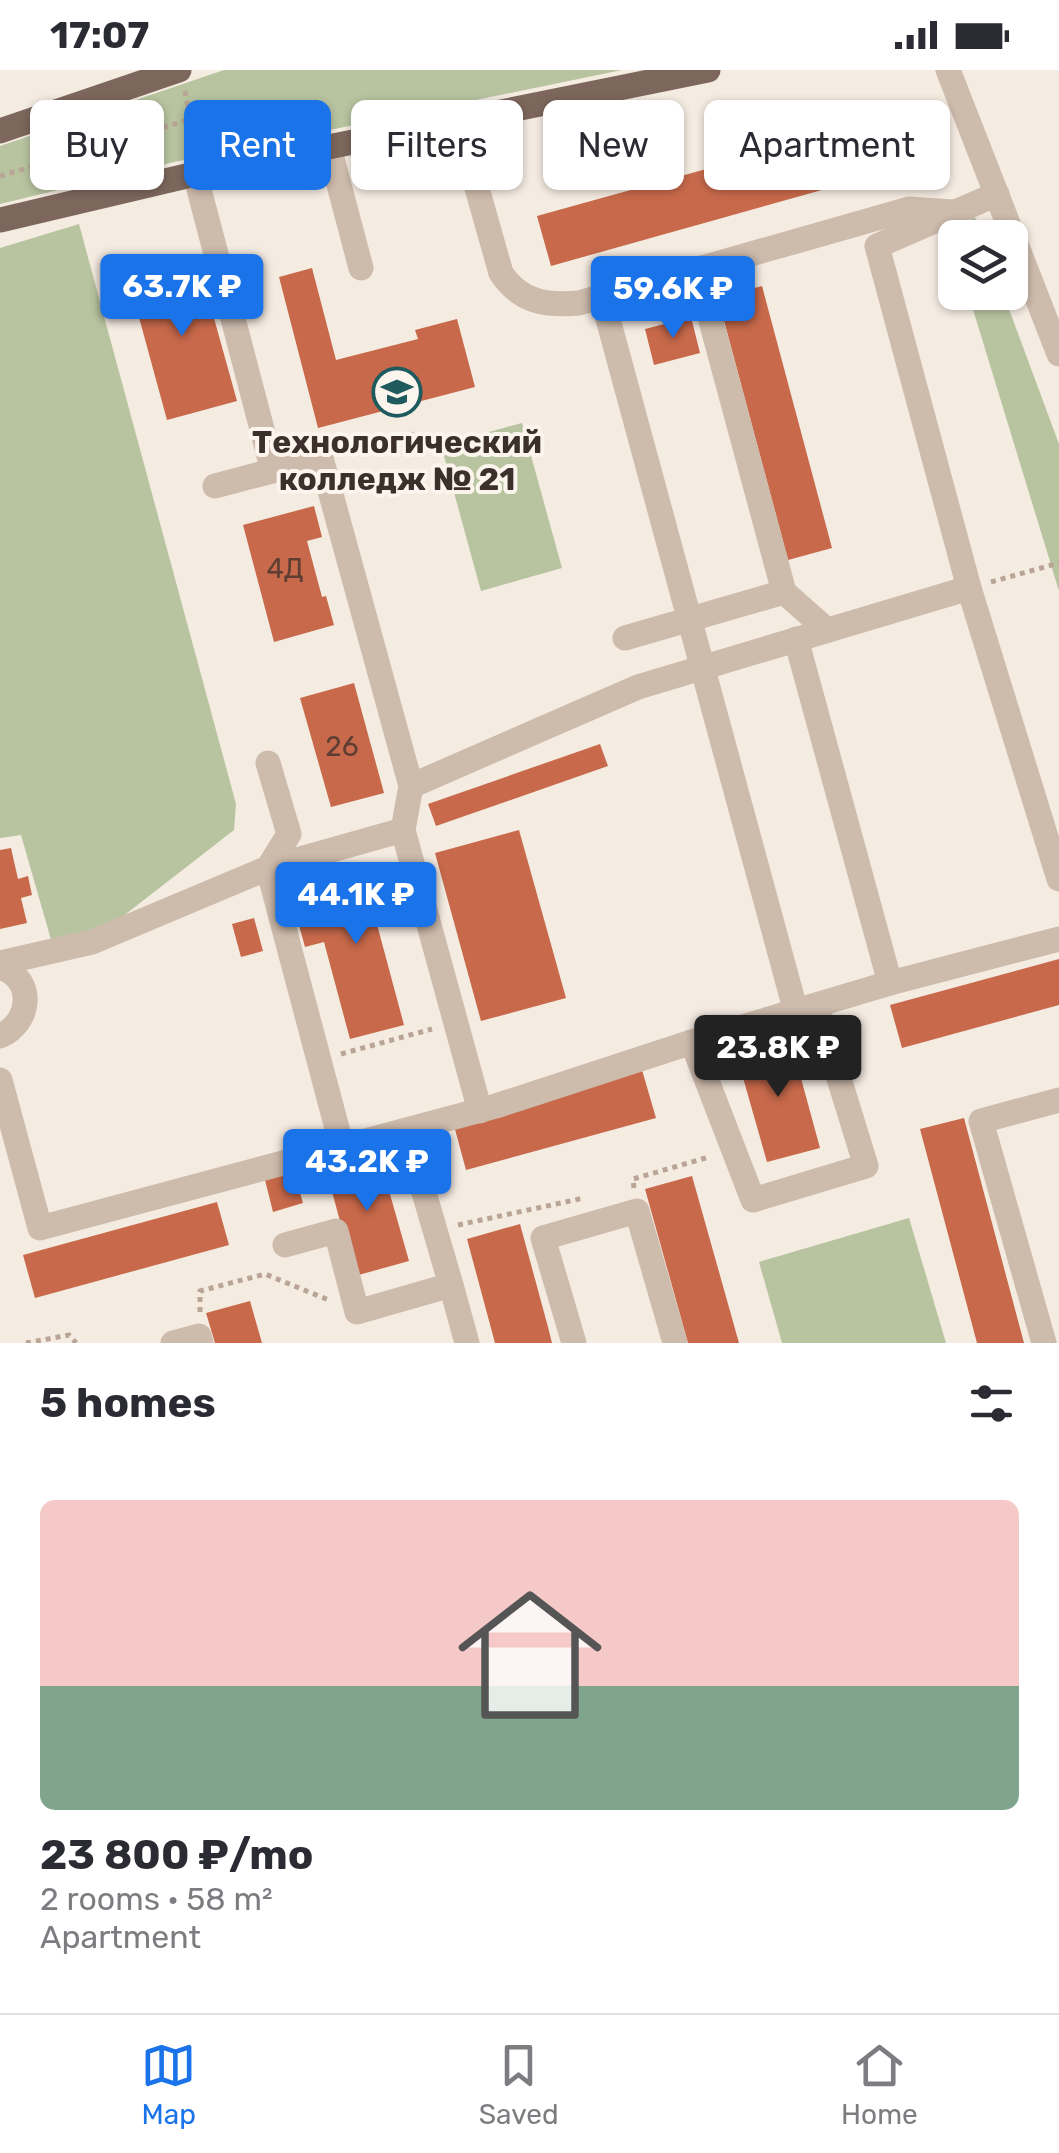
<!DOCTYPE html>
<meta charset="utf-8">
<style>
body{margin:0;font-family:Rubik,sans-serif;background:#f7f7f7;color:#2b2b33;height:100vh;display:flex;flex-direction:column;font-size:38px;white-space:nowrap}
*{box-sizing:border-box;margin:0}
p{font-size:32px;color:#7c7c81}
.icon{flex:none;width:55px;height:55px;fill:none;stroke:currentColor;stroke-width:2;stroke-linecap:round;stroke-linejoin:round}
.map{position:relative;height:1273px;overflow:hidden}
.sheet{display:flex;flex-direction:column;background:#fff;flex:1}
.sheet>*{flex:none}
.top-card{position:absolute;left:30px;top:30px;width:1000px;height:90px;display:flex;gap:20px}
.controls{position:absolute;left:938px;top:150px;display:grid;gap:20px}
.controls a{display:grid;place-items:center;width:90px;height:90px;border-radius:15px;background:#fff;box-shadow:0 2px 8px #0004;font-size:50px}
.price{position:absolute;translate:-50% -85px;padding:0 22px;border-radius:10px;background:#1a73e8;color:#fff;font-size:32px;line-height:65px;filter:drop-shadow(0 2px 5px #0008)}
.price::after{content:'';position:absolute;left:50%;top:60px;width:30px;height:22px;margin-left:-15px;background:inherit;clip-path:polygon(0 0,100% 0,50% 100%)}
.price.selected{background:#222;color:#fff}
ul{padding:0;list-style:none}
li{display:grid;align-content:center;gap:20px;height:530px;padding:0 40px}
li+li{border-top:2px solid #e1e1e2}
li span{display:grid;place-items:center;height:310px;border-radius:15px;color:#555}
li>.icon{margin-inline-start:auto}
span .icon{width:180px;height:180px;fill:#fffc;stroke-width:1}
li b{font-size:42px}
h2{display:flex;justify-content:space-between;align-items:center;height:120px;padding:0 40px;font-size:42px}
.tag{padding:0 35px;border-radius:15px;background:#fff;box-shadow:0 2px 8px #0004;font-size:35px;line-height:90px}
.tag.selected{background:#1a73e8;color:#fff}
.status{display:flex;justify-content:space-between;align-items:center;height:70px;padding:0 50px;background:#fff;direction:ltr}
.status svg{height:28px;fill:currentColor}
.tabs{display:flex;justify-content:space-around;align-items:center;height:140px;border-top:2px solid #e1e1e2;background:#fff;font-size:28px;color:#7c7c81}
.tabs a{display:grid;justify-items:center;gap:5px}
.tabs .selected{color:#1a73e8}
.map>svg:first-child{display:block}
.green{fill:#b8c4a0}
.building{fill:#c8694b}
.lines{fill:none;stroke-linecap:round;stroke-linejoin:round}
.path{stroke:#b9a596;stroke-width:5;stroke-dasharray:5 5;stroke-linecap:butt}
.minor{stroke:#cdbbac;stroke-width:25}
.major{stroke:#7d675c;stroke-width:25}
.labels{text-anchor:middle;stroke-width:8;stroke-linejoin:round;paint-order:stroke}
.number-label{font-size:28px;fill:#5e3e33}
.poi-label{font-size:32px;font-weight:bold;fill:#3b302b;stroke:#fbf5ee}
</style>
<div class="status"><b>17:07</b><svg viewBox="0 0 49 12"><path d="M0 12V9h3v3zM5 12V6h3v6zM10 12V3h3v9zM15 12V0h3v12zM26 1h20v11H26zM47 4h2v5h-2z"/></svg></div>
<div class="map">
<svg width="1059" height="1273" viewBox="0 0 1059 1273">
<rect width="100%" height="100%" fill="#f4ebe1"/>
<!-- green -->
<g class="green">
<path d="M224 0H622L174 92 0 134V76Z"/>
<path d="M975 147 982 167 955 168V178L950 161Z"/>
<path d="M79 154 236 734 234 760 100 864 52 873 21 765 0 768V178Z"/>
<path d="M968 223H1003L1059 374V521Z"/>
<path d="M522 353 562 498 481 521 441 375Z"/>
<path d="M909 1148 946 1273H782L759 1192Z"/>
</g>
<!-- building -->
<g class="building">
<path d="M883 50 897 99 551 196 537 146Z"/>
<path d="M197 187 237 331 167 350 128 207Z"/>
<path d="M312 198 336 290 418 269 415 260 457 249 475 317 318 358 279 207Z"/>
<path d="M762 216 832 478 788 490 718 228Z"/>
<path d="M691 247 700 283 654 295 645 259Z"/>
<path d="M314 436 322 467 307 471 322 527 326 526 334 555 274 572 243 455Z"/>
<path d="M354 613 384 723 331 737 300 628Z"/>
<path d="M600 674 608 696 436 756 428 734Z"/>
<path d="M519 760 566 928 481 951 435 783Z"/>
<path d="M11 778 18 809 28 806 32 825 21 828 27 853 0 859V780Z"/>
<path d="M394 799 404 840 375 847 404 955 350 969 324 872 305 877 291 826Z"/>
<path d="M254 848 263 881 241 887 232 854Z"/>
<path d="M1059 889V935L902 978 890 935Z"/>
<path d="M790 968 820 1078 767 1092 736 983Z"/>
<path d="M642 1000 656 1048 466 1100 453 1052Z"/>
<path d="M964 1048 1024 1273H977L920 1059Z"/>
<path d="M378 1082 409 1191 355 1206 325 1096Z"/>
<path d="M294 1102 303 1133 273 1142 265 1110Z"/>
<path d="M692 1106 739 1273H688L645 1119Z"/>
<path d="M217 1132 229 1175 35 1228 23 1185Z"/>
<path d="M520 1154 548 1257 552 1273H495L467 1169Z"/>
<path d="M250 1231 262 1273H215L206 1243Z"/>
</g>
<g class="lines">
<!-- path -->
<g class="path">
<path d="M185 21 195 79"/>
<path d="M0 106 188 50"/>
<path d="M344 383 414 364"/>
<path d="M991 512 1059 493"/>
<path d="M341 984 432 959"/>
<path d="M634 1118 633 1109 709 1087"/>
<path d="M458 1155 584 1128"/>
<path d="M200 1242V1221L265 1204 331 1231"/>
<path d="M26 1273 69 1265 76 1273"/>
</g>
<!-- minor -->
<g class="minor">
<path d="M948 0 1059 284"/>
<path d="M458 51 501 203C520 232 546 236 579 233L909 139 953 142"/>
<path d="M329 77 361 198"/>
<path d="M195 104 273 401"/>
<path d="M997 124 877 176 969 518 1059 809"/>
<path d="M697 199 784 522 827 560"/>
<path d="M602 227 796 942"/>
<path d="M215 416 321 388 411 716 403 760 480 1041"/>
<path d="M625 568 784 522"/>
<path d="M796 569 890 913"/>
<path d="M268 693 289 764 268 798 342 1077"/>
<path d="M411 716 638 617 969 518"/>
<path d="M0 893 92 872 268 798 403 760"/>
<path d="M0 897C36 909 31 953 0 966"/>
<path d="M692 972 753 1130 866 1096 817 937"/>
<path d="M0 1010 40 1158 496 1036 692 972 890 913 1059 869"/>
<path d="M285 1175 336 1161 357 1242 451 1215 406 1061"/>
<path d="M451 1215 467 1273"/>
<path d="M173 1273 199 1266 201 1273"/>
<path d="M574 1273 543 1168 637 1141 675 1273"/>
<path d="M1044 1273 981 1051 1059 1030"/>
</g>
<!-- major -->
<g class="major">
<path d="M0 61 179 0"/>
<path d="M0 150 195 104 708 0"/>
</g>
</g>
<!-- icons -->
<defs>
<g id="university-ring" transform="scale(2.5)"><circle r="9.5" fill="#fbf5ee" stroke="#1f5a5e" stroke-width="1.5"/><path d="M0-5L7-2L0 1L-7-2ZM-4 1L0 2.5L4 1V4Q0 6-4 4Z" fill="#1f5a5e"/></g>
</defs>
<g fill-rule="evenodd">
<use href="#university-ring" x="397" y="322"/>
</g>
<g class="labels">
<!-- number labels -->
<g class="number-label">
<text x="285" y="508">4Д</text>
<text x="342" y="686">26</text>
</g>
<!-- poi labels -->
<g class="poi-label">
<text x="397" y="383">Технологический<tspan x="397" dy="37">колледж № 21</tspan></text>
</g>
</g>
</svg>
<div class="controls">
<a><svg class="icon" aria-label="layers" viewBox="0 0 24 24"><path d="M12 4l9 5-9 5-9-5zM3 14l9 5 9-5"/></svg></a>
</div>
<b class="price" style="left:182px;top:269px">63.7K ₽</b>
<b class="price" style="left:673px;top:271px">59.6K ₽</b>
<b class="price" style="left:356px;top:877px">44.1K ₽</b>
<b class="price selected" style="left:778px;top:1030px">23.8K ₽</b>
<b class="price" style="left:367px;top:1144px">43.2K ₽</b>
<div class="top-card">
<a class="tag">Buy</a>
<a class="tag selected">Rent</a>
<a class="tag">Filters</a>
<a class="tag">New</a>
<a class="tag">Apartment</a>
</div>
</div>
<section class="sheet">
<h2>5 homes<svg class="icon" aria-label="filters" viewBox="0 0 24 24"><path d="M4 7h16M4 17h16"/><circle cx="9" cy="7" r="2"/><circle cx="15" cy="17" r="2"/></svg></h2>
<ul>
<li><span style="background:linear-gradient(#f6c9c9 60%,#7fa58c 0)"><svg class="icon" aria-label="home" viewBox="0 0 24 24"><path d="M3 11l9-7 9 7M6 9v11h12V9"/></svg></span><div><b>23 800 ₽/mo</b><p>2 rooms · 58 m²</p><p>Apartment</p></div></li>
</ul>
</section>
<nav class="tabs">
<a class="selected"><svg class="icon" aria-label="map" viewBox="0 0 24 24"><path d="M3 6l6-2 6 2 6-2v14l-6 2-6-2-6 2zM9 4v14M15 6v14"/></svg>Map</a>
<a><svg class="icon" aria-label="saved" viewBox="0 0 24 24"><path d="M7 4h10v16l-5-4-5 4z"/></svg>Saved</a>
<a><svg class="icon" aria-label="home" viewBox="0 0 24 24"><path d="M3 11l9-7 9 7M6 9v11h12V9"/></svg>Home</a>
</nav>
